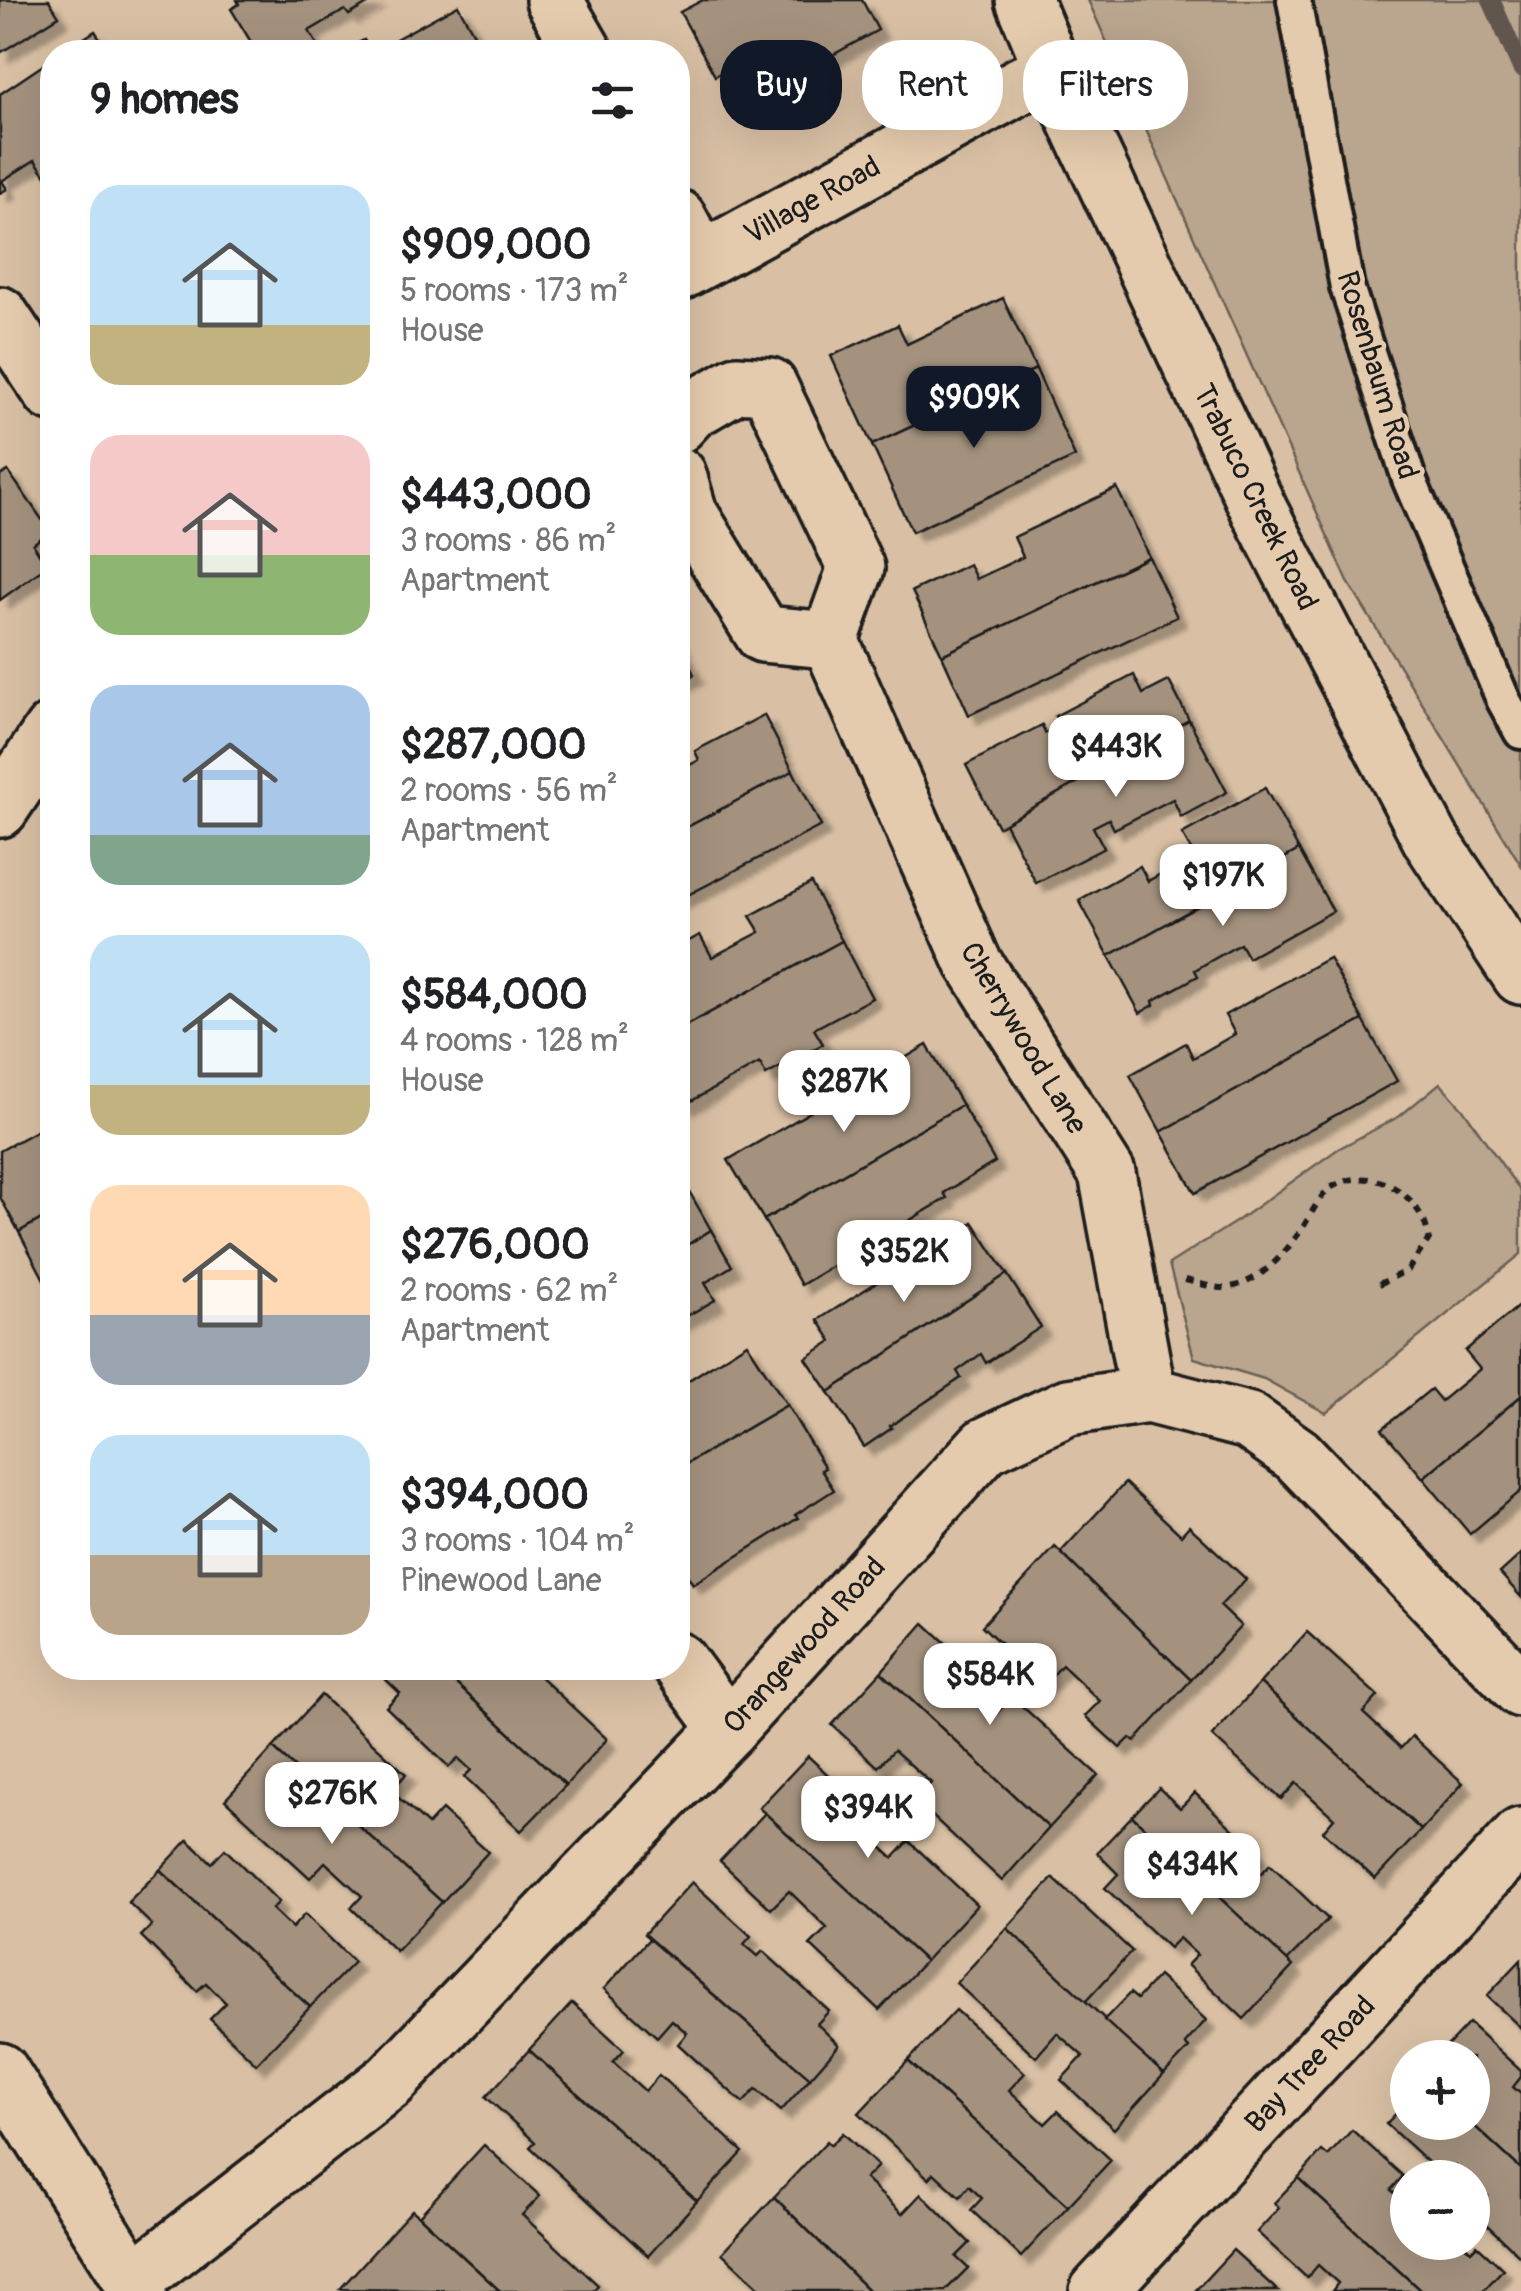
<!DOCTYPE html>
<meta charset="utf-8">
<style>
body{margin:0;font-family:Pangolin,sans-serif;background:#f2f2f2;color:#202124;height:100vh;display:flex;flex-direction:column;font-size:38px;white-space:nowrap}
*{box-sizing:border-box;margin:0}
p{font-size:32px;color:#757577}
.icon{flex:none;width:55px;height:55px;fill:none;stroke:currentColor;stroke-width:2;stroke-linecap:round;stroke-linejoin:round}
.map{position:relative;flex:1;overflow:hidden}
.drawer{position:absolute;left:40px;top:40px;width:650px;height:1640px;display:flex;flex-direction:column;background:#fff;border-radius:40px;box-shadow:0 10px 40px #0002}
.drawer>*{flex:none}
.hud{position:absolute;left:720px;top:40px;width:650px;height:90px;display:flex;gap:20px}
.tools{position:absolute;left:1390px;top:2040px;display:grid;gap:20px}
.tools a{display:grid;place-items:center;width:100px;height:100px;border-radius:50%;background:#fff;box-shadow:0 10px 40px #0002;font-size:50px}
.price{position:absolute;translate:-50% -85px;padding:0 22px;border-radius:20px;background:#fff;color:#222;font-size:32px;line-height:65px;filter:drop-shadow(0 2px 5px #0008)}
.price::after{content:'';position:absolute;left:50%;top:60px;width:30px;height:22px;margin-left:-15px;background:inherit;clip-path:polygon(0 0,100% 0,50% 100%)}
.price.current{background:#111827;color:#fff}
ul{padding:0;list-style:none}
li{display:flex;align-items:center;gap:30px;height:250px;padding:0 50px}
li span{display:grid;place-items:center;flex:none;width:280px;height:200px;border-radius:30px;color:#555}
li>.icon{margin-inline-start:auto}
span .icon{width:120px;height:120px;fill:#fffc;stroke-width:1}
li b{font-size:42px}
h2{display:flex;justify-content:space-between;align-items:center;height:120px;padding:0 50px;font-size:42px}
.tag{padding:0 35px;border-radius:40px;background:#fff;box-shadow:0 10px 40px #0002;font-size:35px;line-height:90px}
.tag.current{background:#111827;color:#fff}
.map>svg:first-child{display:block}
.green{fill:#baa58e;stroke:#6b6055;stroke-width:2.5}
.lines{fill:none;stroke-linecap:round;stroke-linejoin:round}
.stream{stroke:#60574e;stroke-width:18}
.building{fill:#a4927e;stroke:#1c1c1c;stroke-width:2.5;filter:url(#shadow)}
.lane-casing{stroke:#1c1c1c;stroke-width:40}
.street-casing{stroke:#1c1c1c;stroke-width:62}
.secondary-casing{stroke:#1c1c1c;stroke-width:62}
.path{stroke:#1c1c1c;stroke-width:6;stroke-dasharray:8 8;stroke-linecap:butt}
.lane{stroke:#e5cbad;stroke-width:32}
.street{stroke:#e5cbad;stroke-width:55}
.secondary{stroke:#e5cbad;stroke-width:55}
.labels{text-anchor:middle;stroke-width:9;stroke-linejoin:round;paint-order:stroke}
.street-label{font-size:30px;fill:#1c1c1c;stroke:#e5cbad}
</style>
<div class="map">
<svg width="1521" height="2291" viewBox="0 0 1521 2291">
<defs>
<filter id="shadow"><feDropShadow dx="9" dy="9" stdDeviation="2.5" flood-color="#0004"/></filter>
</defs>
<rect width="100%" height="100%" fill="#d9c0a4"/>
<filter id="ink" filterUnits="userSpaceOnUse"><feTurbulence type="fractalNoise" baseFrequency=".01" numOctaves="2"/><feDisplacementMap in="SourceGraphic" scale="20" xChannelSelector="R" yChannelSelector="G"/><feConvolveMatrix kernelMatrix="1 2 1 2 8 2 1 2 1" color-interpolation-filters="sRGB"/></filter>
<g filter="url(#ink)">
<!-- green -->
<g class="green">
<path d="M1088 0H1521V865L1348 582Z"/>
<path d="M1440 1083 1463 1109 1521 1192V1254L1326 1413 1264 1379 1194 1358 1169 1264 1237 1221 1338 1149 1400 1116Z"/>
</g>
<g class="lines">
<!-- stream -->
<path class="stream" d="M1491 0 1521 68"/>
</g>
<!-- building -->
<g class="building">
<path d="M0 0H49L59 16 0 53Z"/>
<path d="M237 0H374L349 15 345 10 309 31 320 49 314 52H257L231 9 239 4Z"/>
<path d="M703 0H862L878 30 767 91 749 57 715 76 680 12Z"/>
<path d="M458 5 484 52H372Z"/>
<path d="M95 31 109 52H63Z"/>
<path d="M364 40 371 52H341Z"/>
<path d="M52 59V184L35 160 2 181 7 189 0 193V94Z"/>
<path d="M1003 298 1036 369 872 445 831 356 898 325 907 344Z"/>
<path d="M1036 369 1075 457 912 532 872 445Z"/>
<path d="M8 471 50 531 33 544 47 566 0 600V476Z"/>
<path d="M1117 488 1149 557 942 655 912 591 969 564 976 579 1023 557 1014 537Z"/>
<path d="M1149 557 1177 617 969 715 942 655Z"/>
<path d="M678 639 694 675 678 683Z"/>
<path d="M1134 675 1143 694 1169 681 1189 720 998 827 966 765 1042 725 1045 733 1060 726 1055 716Z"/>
<path d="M764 715 793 771 678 832V756L684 768 699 760 695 751Z"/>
<path d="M1189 720 1227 792 1181 817 1173 799 1114 829 1109 819 1093 827 1104 848 1036 883 1005 823Z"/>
<path d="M793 771 821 826 678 900V832Z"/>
<path d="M1265 788 1299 850 1109 956 1079 900 1140 866 1148 881 1194 855 1182 834Z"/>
<path d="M1299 850 1333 911 1248 958 1240 944 1195 970 1198 976 1153 1001 1154 1005 1140 1013 1109 956Z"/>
<path d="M811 883 842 941 678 1030V947L700 935 712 957 760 932 750 916Z"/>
<path d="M842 941 872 998 814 1029 823 1044 766 1075 760 1063 684 1105 678 1093V1030Z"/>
<path d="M1329 958 1363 1020 1161 1132 1130 1075 1186 1043 1193 1058 1235 1034 1225 1015Z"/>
<path d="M1363 1020 1397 1081 1195 1193 1161 1132Z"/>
<path d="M927 1045 962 1105 764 1220 728 1160 829 1101 840 1120 883 1095 873 1077Z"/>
<path d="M962 1105 995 1162 944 1193 947 1198 801 1285 764 1220Z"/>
<path d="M52 1122V1213L19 1232 0 1197V1151Z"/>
<path d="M689 1191 711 1230 678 1251V1197Z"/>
<path d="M52 1213V1287L49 1289 19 1232Z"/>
<path d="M973 1222 1007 1274 829 1392 806 1358 832 1341 818 1320 891 1273 898 1285 914 1275 907 1264Z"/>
<path d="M711 1230 732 1266 705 1283 715 1300 678 1321V1251Z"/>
<path d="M1007 1274 1041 1327 986 1363 981 1354 957 1371 961 1378 890 1426 892 1428 864 1447 829 1392Z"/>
<path d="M1521 1304V1396L1423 1478 1382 1429 1431 1389 1441 1401 1480 1369 1465 1351Z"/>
<path d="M747 1343 787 1405 678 1469V1387Z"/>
<path d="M1521 1396V1491L1470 1534 1423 1478Z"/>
<path d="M787 1405 825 1468 821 1470 834 1490 795 1515 798 1518 693 1584 681 1566 678 1568V1469Z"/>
<path d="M1125 1483 1181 1535 1189 1526 1246 1579 1220 1606 1241 1626 1191 1680 1060 1553Z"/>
<path d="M1055 1547 1191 1680 1135 1741 1130 1738 1120 1748 1085 1716 1100 1701 1062 1665 1044 1685 982 1626Z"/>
<path d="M1521 1554V1597L1500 1573Z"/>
<path d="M924 1623 972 1667 960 1679 997 1713 1012 1697 1098 1775 1049 1828 881 1672Z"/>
<path d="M1307 1632 1378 1696 1363 1713 1401 1748 1412 1736 1463 1783 1421 1830 1260 1683Z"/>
<path d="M381 1668H439L566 1785 521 1831 464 1777 471 1770 458 1758 449 1767 386 1707 400 1693 377 1671Z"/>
<path d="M439 1668H531L607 1739 566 1785Z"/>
<path d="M881 1672 1049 1828 1002 1881 916 1801 931 1783 894 1750 878 1767 832 1725Z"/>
<path d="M1260 1683 1421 1830 1375 1879 1323 1831 1334 1818 1296 1783 1281 1799 1212 1736Z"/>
<path d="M321 1695 406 1774 391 1791 428 1825 442 1810 488 1852 442 1902 273 1748Z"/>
<path d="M273 1748 442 1902 396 1951 351 1908 362 1896 325 1862 310 1878 225 1800Z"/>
<path d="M808 1756 861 1806 850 1818 893 1858 909 1841 977 1905 925 1961 759 1808Z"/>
<path d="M1159 1788 1180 1808 1195 1793 1258 1853 1249 1863 1261 1874 1270 1864 1328 1919 1287 1961 1132 1816Z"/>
<path d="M765 1813 925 1961 879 2010 810 1945 827 1928 789 1891 771 1909 720 1861Z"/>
<path d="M1132 1816 1293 1966 1244 2019 1187 1965 1197 1955 1179 1938 1169 1948 1105 1888 1118 1874 1097 1853Z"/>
<path d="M188 1840 212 1863 225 1849 279 1902 272 1909 292 1928 305 1914 354 1962 310 2007 160 1870Z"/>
<path d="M160 1870 310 2007 256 2064 210 2019 226 2003 206 1983 197 1991 141 1936 152 1925 128 1902Z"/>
<path d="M1053 1878 1132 1951 1085 2002 1007 1928Z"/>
<path d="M692 1882 751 1936 744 1944 758 1956 763 1951 829 2011 817 2024 839 2045 810 2078 644 1934Z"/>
<path d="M1007 1928 1164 2074 1114 2129 1061 2080 1083 2056 1057 2033 1036 2057 956 1983Z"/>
<path d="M649 1939 810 2078 781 2111 756 2089 743 2103 678 2044 687 2033 672 2020 657 2037 604 1989Z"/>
<path d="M1521 1960V2028L1487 1996Z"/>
<path d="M1158 1976 1206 2020 1185 2044 1189 2048 1164 2074 1104 2020 1130 1993 1137 1999Z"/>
<path d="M572 2003 624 2050 613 2062 645 2091 659 2075 743 2152 697 2201 529 2050Z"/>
<path d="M956 2010 1025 2073 1009 2090 1045 2124 1058 2111 1111 2160 1068 2206 908 2061Z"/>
<path d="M1469 2023 1521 2071V2077L1513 2087 1521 2094V2169L1470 2122 1472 2058H1436Z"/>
<path d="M529 2050 697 2201 648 2256 530 2147 535 2142 486 2097Z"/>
<path d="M908 2061 1068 2206 1021 2257 971 2210 982 2198 969 2186 960 2197 934 2173 929 2179 859 2113Z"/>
<path d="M1408 2101V2122H1470L1521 2169V2257L1473 2212 1488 2196 1472 2182V2178H1468L1455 2165 1444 2177 1386 2124Z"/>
<path d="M1352 2130 1403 2176 1391 2190 1408 2205V2242H1461L1471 2251 1477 2245 1503 2269 1483 2291H1421L1298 2178 1322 2151 1328 2156Z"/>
<path d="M843 2133 878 2166 865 2179 902 2214 921 2194 970 2243 956 2257 968 2268 945 2291H869L774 2197 827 2141 831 2145Z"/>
<path d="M484 2145 540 2196 522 2215 598 2285 593 2291H500L419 2216Z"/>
<path d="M1298 2178 1421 2291H1332L1338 2283 1318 2265 1307 2278 1257 2232 1279 2208 1274 2203Z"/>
<path d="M774 2197 869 2291H763L722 2253Z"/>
<path d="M412 2210 419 2216 500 2291 340 2289Z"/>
<path d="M1233 2250 1278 2291H1195Z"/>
</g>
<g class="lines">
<!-- lane casing -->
<g class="lane-casing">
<path id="lane" d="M1294 0 1347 287 1409 479 1503 699 1521 732"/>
</g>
<!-- street casing -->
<g class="street-casing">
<g id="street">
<path d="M554 0 584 52"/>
<path d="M678 218 701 260"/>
<path d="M0 315 52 393"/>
<path d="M678 425 691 411 737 384 769 386 856 568 830 640 973 962 1107 1173 1148 1395"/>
<path d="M678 475 689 513 763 634 830 640"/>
<path d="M678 1661 728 1729"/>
<path d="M132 2282 390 2081 728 1729 985 1446 1068 1407 1148 1395 1249 1421 1297 1455 1521 1689"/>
<path d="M1098 2291 1521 1836"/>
</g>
</g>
<!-- secondary casing -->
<g class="secondary-casing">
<g id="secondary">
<path d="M1024 0 1052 68 1260 512 1431 840 1521 976"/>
<path d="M678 273 1052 68"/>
<path d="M0 809 52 731"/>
<path d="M0 2071 139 2291"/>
</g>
</g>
<!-- path -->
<path class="path" d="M1185 1280C1196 1282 1212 1288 1223 1288 1260 1285 1287 1252 1305 1224 1312 1212 1321 1194 1332 1187 1374 1162 1423 1196 1429 1239L1408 1270 1379 1284"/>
<!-- lane -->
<use href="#lane" class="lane"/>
<!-- street -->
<use href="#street" class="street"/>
<!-- secondary -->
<use href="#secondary" class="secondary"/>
</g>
</g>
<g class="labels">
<!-- street labels -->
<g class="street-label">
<text transform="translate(812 200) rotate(-29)" y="10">Village Road</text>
<text transform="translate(1378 375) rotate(73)" y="10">Rosenbaum Road</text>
<text transform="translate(1256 497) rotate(64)" y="10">Trabuco Creek Road</text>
<text transform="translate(1024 1038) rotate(59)" y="10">Cherrywood Lane</text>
<text transform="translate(804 1645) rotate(-48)" y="10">Orangewood Road</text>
<text transform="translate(1310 2064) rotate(-47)" y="10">Bay Tree Road</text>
</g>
</g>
</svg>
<div class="tools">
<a>+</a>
<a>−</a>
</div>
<b class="price current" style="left:974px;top:451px">$909K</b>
<b class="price" style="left:1116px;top:800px">$443K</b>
<b class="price" style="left:1223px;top:929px">$197K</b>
<b class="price" style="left:844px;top:1135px">$287K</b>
<b class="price" style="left:904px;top:1305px">$352K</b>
<b class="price" style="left:990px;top:1728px">$584K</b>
<b class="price" style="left:332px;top:1847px">$276K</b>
<b class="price" style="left:868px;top:1861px">$394K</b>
<b class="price" style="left:1192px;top:1918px">$434K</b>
<div class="hud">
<a class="tag current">Buy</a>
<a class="tag">Rent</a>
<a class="tag">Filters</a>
</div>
<section class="drawer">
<h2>9 homes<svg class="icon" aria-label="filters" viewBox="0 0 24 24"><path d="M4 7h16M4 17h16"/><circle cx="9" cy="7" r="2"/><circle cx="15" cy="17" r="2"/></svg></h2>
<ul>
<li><span style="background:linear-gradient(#bfe0f5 70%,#c2b280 0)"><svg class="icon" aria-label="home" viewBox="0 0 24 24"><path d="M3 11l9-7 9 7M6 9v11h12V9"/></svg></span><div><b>$909,000</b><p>5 rooms · 173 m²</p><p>House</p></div></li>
<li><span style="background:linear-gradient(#f6c9c9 60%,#8fb573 0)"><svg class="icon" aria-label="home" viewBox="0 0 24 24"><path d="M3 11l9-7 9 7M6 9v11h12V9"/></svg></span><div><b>$443,000</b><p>3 rooms · 86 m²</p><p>Apartment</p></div></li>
<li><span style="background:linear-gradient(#a9c7e8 75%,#7fa58c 0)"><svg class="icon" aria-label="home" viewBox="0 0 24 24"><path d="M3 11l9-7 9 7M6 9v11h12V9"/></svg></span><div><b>$287,000</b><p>2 rooms · 56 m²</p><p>Apartment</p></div></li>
<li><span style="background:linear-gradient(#bfe0f5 75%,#c2b280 0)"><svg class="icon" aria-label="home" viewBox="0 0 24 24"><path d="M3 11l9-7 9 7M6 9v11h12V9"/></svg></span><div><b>$584,000</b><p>4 rooms · 128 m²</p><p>House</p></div></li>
<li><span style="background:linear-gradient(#ffd9b3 65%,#9aa5b1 0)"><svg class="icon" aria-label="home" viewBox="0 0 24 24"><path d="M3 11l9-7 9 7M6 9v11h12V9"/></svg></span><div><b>$276,000</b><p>2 rooms · 62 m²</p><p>Apartment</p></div></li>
<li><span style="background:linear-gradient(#bfe0f5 60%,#b9a48a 0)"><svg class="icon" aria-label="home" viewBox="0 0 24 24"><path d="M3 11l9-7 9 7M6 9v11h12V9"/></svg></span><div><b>$394,000</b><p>3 rooms · 104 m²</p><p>Pinewood Lane</p></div></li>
</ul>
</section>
</div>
